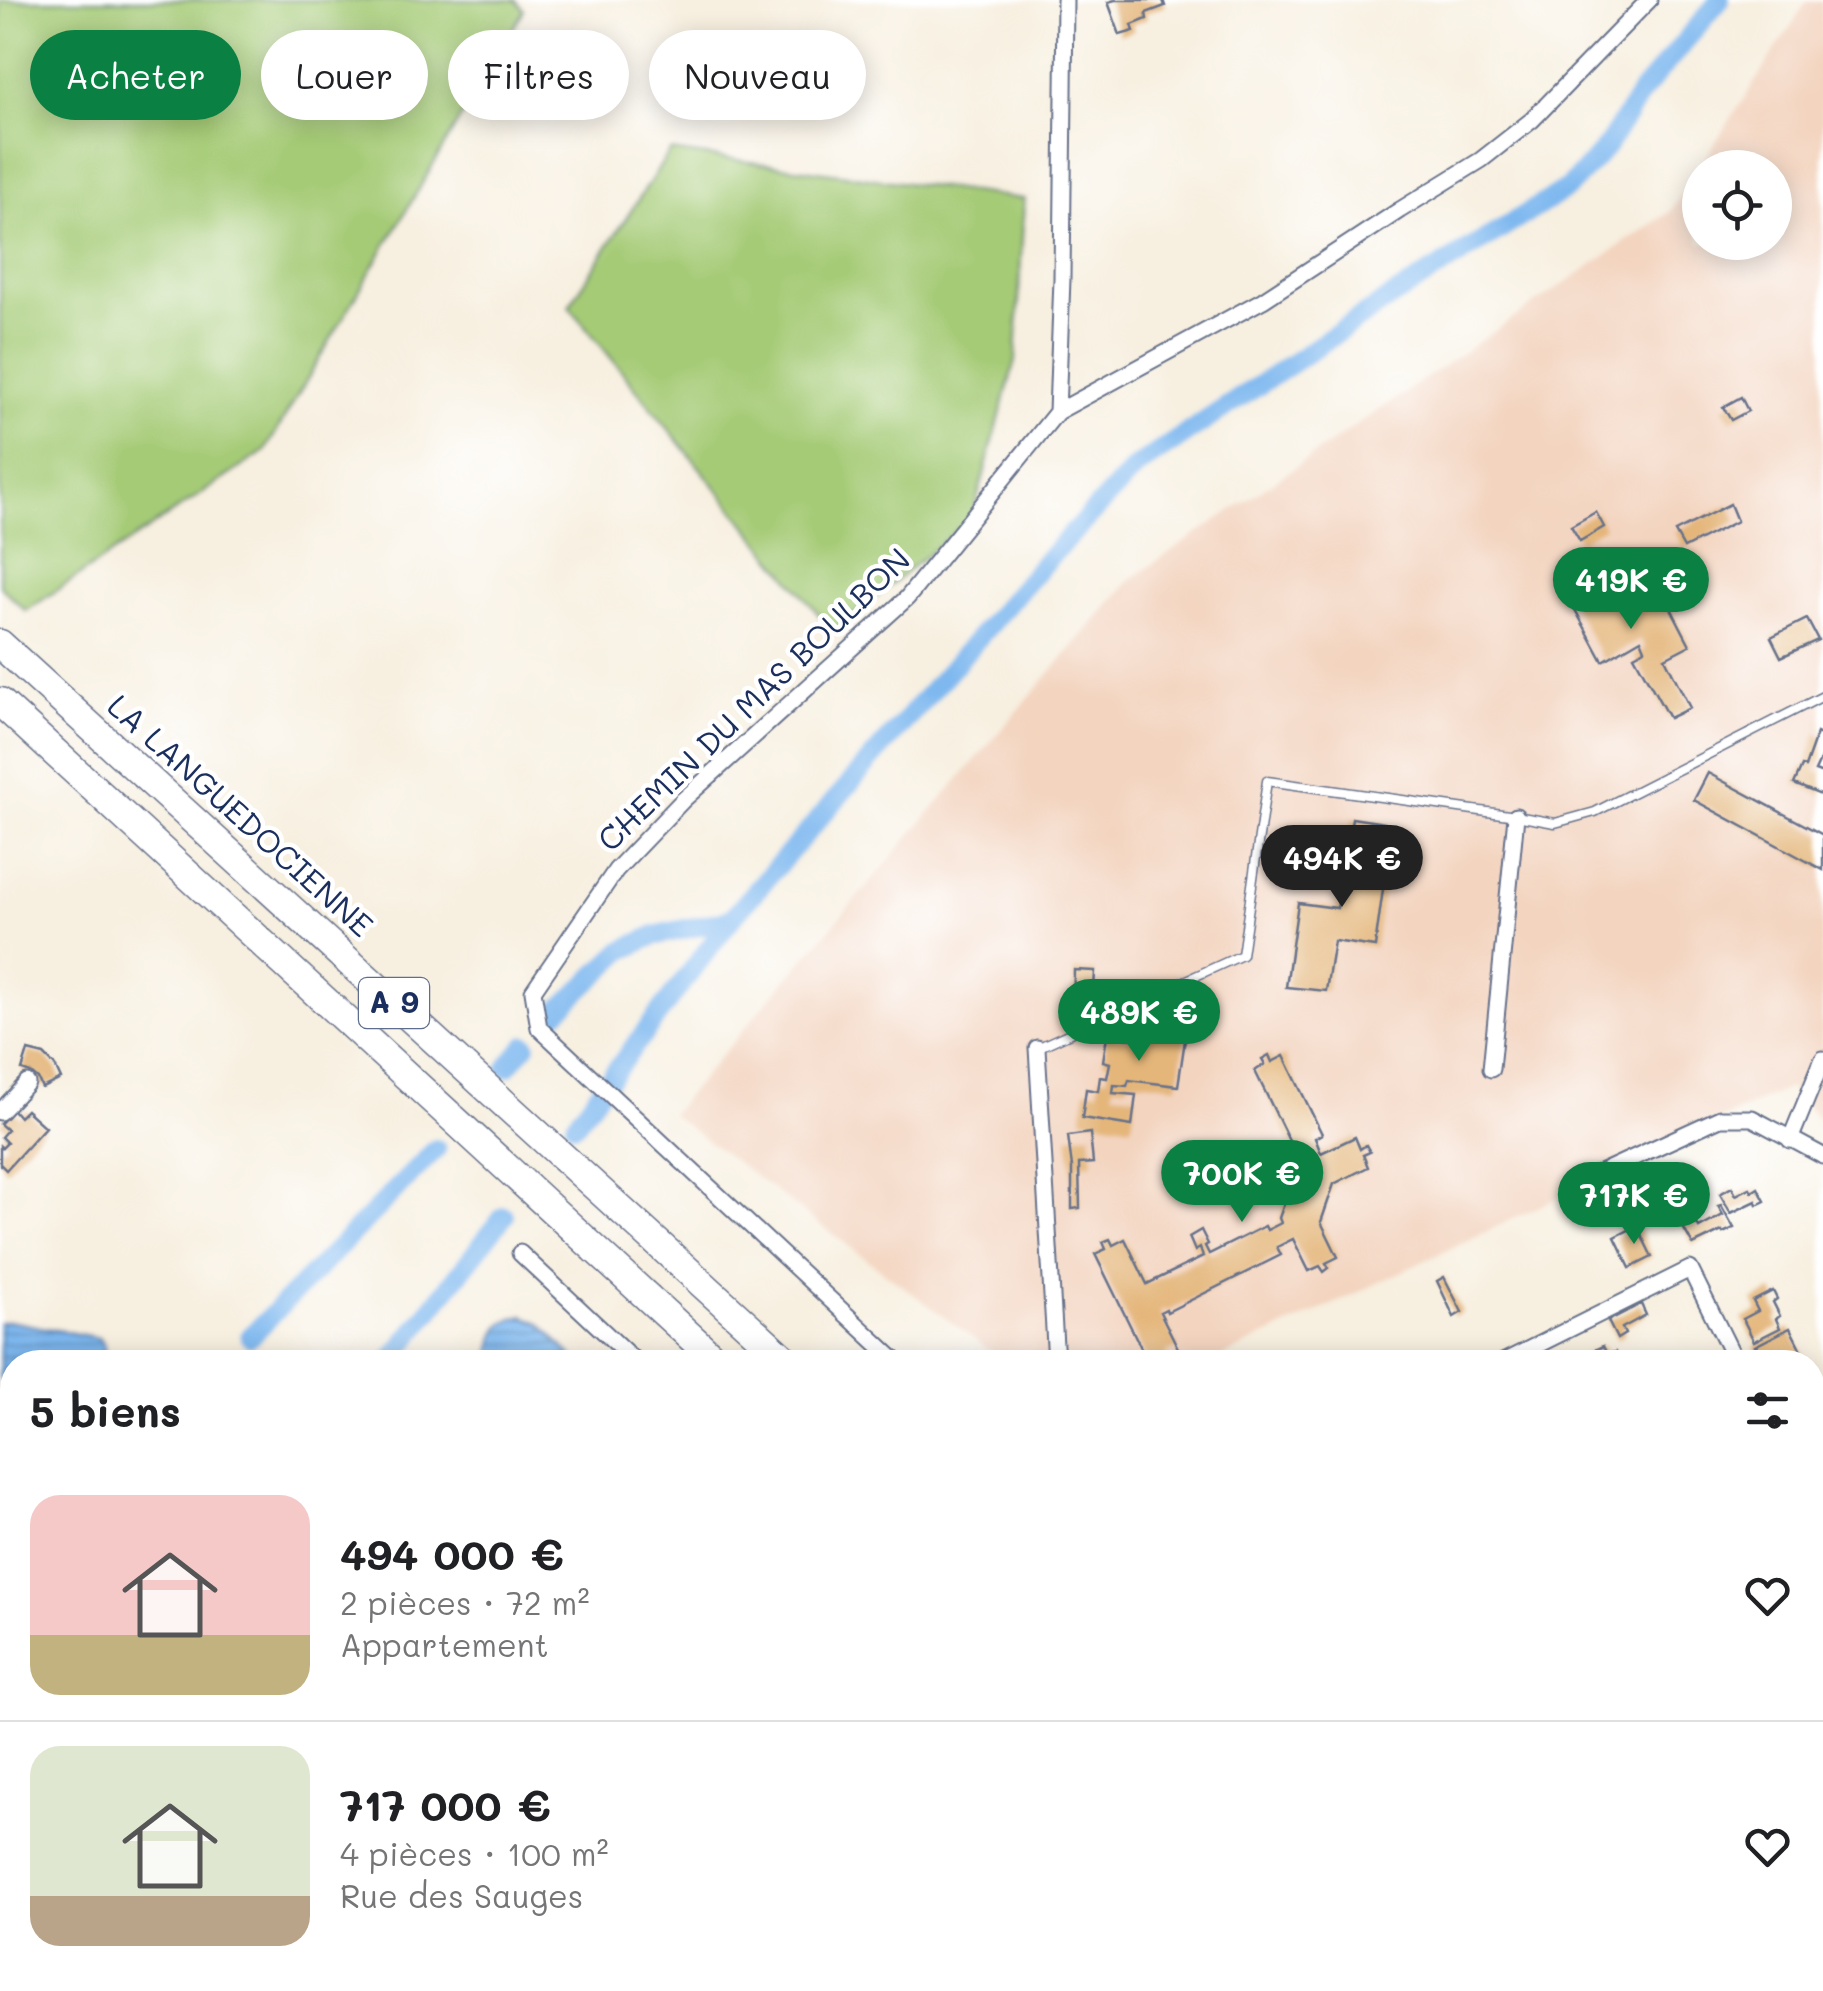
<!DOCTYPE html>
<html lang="fr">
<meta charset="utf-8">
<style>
body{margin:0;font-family:Mali,sans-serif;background:#f6f6f6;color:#202124;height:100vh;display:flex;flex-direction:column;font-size:38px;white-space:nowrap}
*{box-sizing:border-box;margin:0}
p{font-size:32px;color:#757577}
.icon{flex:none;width:55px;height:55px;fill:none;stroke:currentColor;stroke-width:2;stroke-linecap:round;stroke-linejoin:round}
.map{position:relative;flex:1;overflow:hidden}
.details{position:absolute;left:0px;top:1350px;width:1825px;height:642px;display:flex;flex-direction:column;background:#fff;border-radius:40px 40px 0 0;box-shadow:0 5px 25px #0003}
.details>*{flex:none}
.guide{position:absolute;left:30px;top:30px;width:1000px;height:90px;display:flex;gap:20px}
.fabs{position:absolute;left:1682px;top:150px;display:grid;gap:20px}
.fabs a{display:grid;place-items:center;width:110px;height:110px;border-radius:50%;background:#fff;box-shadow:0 5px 25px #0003;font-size:50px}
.price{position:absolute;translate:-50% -85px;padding:0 22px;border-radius:35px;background:#0b8043;color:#fff;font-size:32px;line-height:65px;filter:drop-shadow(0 2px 5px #0008)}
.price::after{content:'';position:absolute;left:50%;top:60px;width:30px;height:22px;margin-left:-15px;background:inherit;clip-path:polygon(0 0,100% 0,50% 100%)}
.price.on{background:#222;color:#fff}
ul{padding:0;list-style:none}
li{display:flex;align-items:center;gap:30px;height:250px;padding:0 30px}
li+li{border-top:2px solid #e0e0e0}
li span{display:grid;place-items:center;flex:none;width:280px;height:200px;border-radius:30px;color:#555}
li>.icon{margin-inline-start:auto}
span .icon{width:120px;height:120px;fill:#fffc;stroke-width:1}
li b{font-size:42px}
h2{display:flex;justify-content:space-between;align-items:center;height:120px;padding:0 30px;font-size:42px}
.chip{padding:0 35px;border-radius:45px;background:#fff;box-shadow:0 5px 25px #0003;font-size:35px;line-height:90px}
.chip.on{background:#0b8043;color:#fff}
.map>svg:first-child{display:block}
.built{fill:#f3d4bf;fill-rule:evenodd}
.green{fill:#a5cb76;stroke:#607d6a;stroke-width:2.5}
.water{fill:url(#water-rules);stroke:#4c74a6;stroke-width:2.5}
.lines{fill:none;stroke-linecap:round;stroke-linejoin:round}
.canal{stroke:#7eb8ef;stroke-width:20}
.building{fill:#e4b67a}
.service-casing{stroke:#68728b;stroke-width:11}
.minor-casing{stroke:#68728b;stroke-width:19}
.tertiary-casing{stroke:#68728b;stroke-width:24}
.primary-casing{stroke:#68728b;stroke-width:29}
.motorway-casing{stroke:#68728b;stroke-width:31}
.service{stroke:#fff;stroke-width:8}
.minor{stroke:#fff;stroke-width:15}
.tertiary{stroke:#fff;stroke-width:20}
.primary{stroke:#fff;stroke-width:25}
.motorway{stroke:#fff;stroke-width:28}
.labels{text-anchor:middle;stroke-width:9;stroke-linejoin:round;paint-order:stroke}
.shield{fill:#fff;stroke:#5f6d8e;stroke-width:2.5}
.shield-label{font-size:30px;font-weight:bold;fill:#1b2f5e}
.street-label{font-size:32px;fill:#1b2f5e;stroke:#fff}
</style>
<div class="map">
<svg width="1823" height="1991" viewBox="0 0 1823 1991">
<defs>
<pattern id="water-rules" width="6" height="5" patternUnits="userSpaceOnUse" patternTransform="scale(2.5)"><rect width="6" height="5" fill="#7eb8ef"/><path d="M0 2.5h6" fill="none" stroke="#6696c5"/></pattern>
</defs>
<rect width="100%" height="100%" fill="#fff"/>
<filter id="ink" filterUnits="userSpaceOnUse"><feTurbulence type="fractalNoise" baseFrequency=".01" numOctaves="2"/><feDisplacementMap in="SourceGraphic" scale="20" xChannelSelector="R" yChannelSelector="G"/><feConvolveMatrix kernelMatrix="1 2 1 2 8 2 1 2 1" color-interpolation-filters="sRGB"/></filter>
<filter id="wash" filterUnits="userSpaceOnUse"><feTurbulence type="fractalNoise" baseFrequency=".0048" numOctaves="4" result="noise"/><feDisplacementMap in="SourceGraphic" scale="40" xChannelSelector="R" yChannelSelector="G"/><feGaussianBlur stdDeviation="2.25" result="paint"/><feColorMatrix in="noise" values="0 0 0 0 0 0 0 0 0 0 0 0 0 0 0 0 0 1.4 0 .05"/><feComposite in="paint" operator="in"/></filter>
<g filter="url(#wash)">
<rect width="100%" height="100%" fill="#f7efdf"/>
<!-- built -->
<path class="built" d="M1808 0H1823V1124L1788 1088 1212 1362H1005L671 1114 1131 579 1671 211ZM1700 168H1775V242H1700Z"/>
<!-- green -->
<g class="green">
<path d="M0 0H515L524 10 265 451 26 611 0 586Z"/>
<path d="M670 151 1024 199 1016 357 972 518 833 632 569 306Z"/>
</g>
<!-- water -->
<g class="water">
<path d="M524 1316 540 1323 577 1362H488C498 1335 489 1324 524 1316Z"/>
<path d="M9 1321 98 1338 103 1343 107 1362H12V1389L0 1378V1323Z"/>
</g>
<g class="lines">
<!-- canal -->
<g class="canal">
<path d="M557 1012 622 951 653 936 731 919"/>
<path d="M507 1067 526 1045"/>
<path d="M575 1124 731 919 1042 565 1136 467 1378 306 1568 188 1607 146 1640 94 1720 0"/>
<path d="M250 1337 436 1149"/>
<path d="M390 1362 504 1216"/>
<path d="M0 1766 12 1753"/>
</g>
</g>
<g id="blocks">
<!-- building -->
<g class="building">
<path d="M1115 0H1163L1165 6 1146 13 1147 19 1132 25 1134 31 1120 35 1108 2Z"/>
<path d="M1741 397 1748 411 1731 420 1723 407Z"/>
<path d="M1730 504 1737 521 1684 548 1675 532Z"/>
<path d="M1596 512 1604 527 1580 541 1571 526Z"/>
<path d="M1596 564 1623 611 1662 591 1690 645 1665 658 1690 708 1669 718 1634 655 1645 649 1641 639 1603 661 1560 582Z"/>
<path d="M1807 619 1818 640 1781 657 1771 637Z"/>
<path d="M1817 733 1823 736V759L1821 758 1815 771 1823 774V796L1794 784 1802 766 1805 767Z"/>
<path d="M1708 773 1823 835V870L1694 800Z"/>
<path d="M1352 818 1385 823 1381 852 1388 853 1375 947 1334 941 1326 991 1286 987 1298 903 1337 908Z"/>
<path d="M1074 970 1095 971 1093 1008 1073 1007Z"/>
<path d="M1163 1004 1190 1007 1178 1086 1129 1080 1127 1086 1114 1085 1113 1093 1136 1095 1132 1126 1082 1118 1086 1089 1098 1091 1100 1077 1107 1078 1110 1063 1103 1061 1107 1036 1132 1039 1135 1026 1143 1027 1145 1014 1161 1016Z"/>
<path d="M28 1051 44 1055 55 1066 61 1079 42 1088 38 1079 31 1073 22 1070Z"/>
<path d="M1269 1055 1272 1062 1284 1056 1322 1134 1315 1138 1321 1153 1355 1137 1360 1149 1366 1145 1370 1152 1363 1155 1368 1167 1334 1184 1321 1222 1338 1257 1326 1263 1329 1268 1324 1272 1320 1266 1309 1271 1293 1239 1277 1247 1281 1255 1167 1312 1166 1309 1160 1312 1178 1348 1166 1353 1170 1360 1162 1362 1160 1357 1148 1362 1095 1254 1106 1249 1103 1242 1110 1239 1113 1245 1125 1239 1147 1284 1203 1257 1200 1248 1195 1251 1189 1237 1201 1230 1208 1244 1205 1246 1209 1254 1265 1226 1267 1230 1281 1223 1279 1218 1298 1165 1304 1162 1297 1148 1293 1149 1255 1071 1265 1064 1262 1059Z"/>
<path d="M13 1110 19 1117 26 1110 45 1127 6 1170 0 1164V1146L2 1148 7 1143 1 1137 7 1130 0 1124Z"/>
<path d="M1090 1133 1093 1163 1079 1164 1080 1208 1072 1209V1167L1068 1136Z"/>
<path d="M1732 1187 1736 1195 1750 1188 1752 1192 1758 1188 1765 1201 1757 1205 1756 1201 1731 1213 1720 1194Z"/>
<path d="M1687 1204 1699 1228 1723 1215 1718 1206 1721 1205 1734 1228 1723 1233 1722 1231 1693 1245 1674 1211Z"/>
<path d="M1637 1226 1652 1257 1630 1268 1615 1237Z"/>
<path d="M1444 1277 1462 1312 1454 1317 1437 1281Z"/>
<path d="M1773 1291 1777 1299 1773 1302 1780 1316 1776 1319 1780 1328 1754 1341 1743 1319 1758 1311 1753 1301Z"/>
<path d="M1641 1304 1646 1315 1622 1328 1625 1334 1617 1339 1608 1321Z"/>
<path d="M1790 1328 1807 1362H1776L1772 1355 1762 1360 1755 1346Z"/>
<path d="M1603 1346 1607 1354 1615 1352 1620 1362H1569Z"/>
<path d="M0 1422 12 1432 11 1463 0 1454Z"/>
<path d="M12 1514V1561L0 1576V1530Z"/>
<path d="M6 1862 10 1866 12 1863V1882L0 1893V1867Z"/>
<path d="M22 1980 25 1983 28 1980H69L57 1991H18L14 1987Z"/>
<path d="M116 1980H143L149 1986 144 1991H121L113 1982Z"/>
<path d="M281 1980H325L313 1991H291Z"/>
<path d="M418 1980H465L453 1991H428Z"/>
<path d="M662 1980H707L718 1991H652Z"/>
<path d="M1077 1980H1109L1111 1985 1101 1989V1991H1078Z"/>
</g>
</g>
</g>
<g filter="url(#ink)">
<use href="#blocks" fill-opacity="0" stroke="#68728b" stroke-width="2.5"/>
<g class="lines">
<!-- service casing -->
<g class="service-casing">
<path id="service" d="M1037 1048 1242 955 1267 781 1516 816 1555 823 1595 812 1823 696"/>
</g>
<!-- minor casing -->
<g class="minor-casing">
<g id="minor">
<path d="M1057 412 1263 300 1400 210 1481 160 1532 120 1649 0"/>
<path d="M1037 1048 1056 1362"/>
<path d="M1491 1069 1516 816"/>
<path d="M0 1112 27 1083"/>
<path d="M1790 1140 1823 1059"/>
<path d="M1585 1180 1720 1118H1752L1823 1156"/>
<path d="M520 1253 636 1362"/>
<path d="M897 1362 539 1028 533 991 616 870 683 800 907 598 1057 412 1062 279 1065 0"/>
<path d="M1503 1362 1690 1269 1736 1362"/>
<path d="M1812 1433 1823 1429"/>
<path d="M1812 1498 1823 1502"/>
<path d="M0 1681 12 1665"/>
<path d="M1812 1889 1823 1863"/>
<path d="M0 1964 12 1952"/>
<path d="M382 1980 392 1991"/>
<path d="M1068 1980V1991"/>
<path d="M1518 1980 1528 1991"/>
<path d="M1573 1991 1579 1980"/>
<path d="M1771 1991 1776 1980"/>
</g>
</g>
<!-- tertiary casing -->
<g class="tertiary-casing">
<path id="tertiary" d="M535 1980 545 1991"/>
</g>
<!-- primary casing -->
<g class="primary-casing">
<g id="primary">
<path d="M1812 1635 1823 1606"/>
<path d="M1812 1698 1823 1672"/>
<path d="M1659 1991 1665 1980"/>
<path d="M1682 1991 1687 1980"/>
</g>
</g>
<!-- motorway casing -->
<g class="motorway-casing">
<g id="motorway">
<path d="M0 644 788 1362"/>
<path d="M0 702 718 1362"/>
<path d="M1384 1980 1396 1991"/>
<path d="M1451 1980 1462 1991"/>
</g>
</g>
<!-- service -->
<use href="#service" class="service"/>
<!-- minor -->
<use href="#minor" class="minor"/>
<!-- tertiary -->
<use href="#tertiary" class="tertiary"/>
<!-- primary -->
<use href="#primary" class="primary"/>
<!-- motorway -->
<use href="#motorway" class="motorway"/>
</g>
</g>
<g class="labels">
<!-- shield labels -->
<rect class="shield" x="359" y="978" width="70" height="50" rx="8"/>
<g class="shield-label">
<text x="394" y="1013">A 9</text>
</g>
<!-- street labels -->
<g class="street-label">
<text transform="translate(754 700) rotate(-44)" y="11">CHEMIN DU MAS BOULBON</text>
<text transform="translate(240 816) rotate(42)" y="11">LA LANGUEDOCIENNE</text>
</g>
</g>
</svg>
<div class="fabs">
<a><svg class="icon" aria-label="locate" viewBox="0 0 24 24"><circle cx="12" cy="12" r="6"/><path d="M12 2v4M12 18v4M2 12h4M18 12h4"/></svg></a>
</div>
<b class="price" style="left:1631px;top:632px">419K €</b>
<b class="price on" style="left:1342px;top:910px">494K €</b>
<b class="price" style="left:1139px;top:1064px">489K €</b>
<b class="price" style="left:1242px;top:1225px">700K €</b>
<b class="price" style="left:1634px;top:1247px">717K €</b>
<div class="guide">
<a class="chip on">Acheter</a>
<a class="chip">Louer</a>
<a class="chip">Filtres</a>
<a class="chip">Nouveau</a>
</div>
<section class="details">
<h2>5 biens<svg class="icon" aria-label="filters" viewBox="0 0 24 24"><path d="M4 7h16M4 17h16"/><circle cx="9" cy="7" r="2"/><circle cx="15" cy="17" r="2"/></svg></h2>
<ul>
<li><span style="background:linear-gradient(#f6c9c9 70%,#c2b280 0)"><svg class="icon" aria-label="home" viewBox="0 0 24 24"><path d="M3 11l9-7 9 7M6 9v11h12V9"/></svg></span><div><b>494 000 €</b><p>2 pièces · 72 m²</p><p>Appartement</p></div><svg class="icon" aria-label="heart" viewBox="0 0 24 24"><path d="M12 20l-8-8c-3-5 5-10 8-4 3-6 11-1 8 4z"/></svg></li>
<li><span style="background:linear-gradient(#dfe7d0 75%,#b9a48a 0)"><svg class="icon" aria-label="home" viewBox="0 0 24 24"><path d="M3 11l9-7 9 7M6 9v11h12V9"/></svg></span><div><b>717 000 €</b><p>4 pièces · 100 m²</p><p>Rue des Sauges</p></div><svg class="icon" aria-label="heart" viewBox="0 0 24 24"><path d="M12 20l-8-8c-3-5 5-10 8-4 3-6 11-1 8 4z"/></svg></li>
</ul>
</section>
</div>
